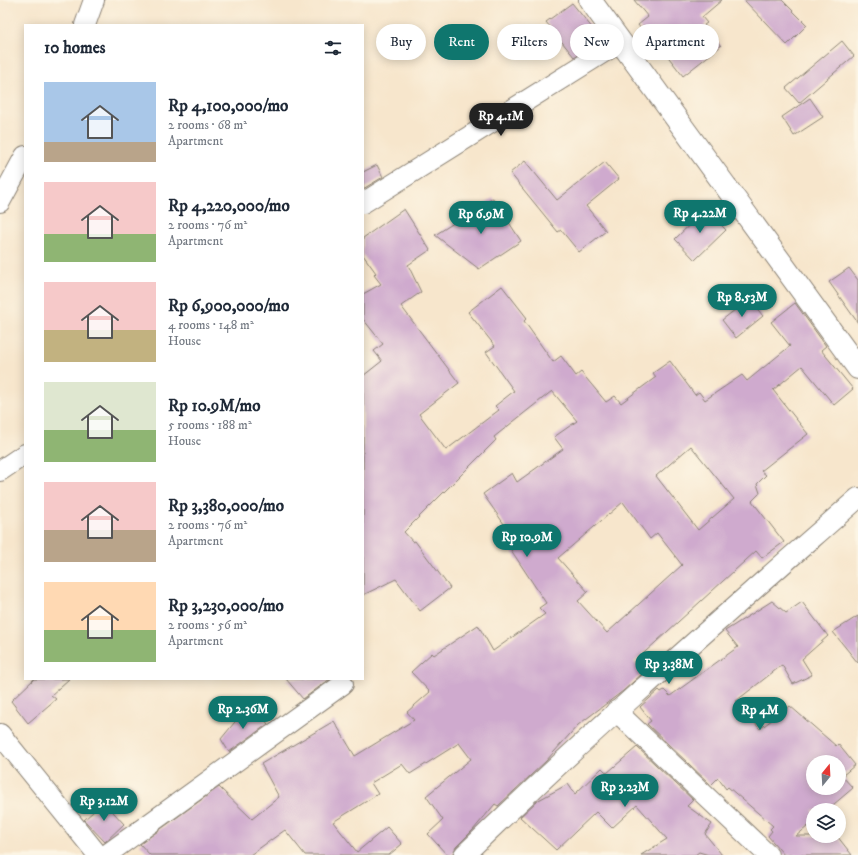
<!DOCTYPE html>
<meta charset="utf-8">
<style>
body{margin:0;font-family:"IM FELL DW Pica",serif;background:#f2f2f3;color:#1f2937;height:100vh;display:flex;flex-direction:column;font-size:15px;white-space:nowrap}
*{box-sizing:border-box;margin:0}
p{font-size:13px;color:#747a83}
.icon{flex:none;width:22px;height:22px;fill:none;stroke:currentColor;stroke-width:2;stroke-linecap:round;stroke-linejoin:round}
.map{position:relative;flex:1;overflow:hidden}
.sheet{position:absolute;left:24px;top:24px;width:340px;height:656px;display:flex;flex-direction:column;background:#fff;border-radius:0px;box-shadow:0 2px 10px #0003}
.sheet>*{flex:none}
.top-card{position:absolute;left:376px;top:24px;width:380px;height:36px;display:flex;gap:8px}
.needle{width:26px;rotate:18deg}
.fabs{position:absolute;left:806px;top:755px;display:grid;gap:8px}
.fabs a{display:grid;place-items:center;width:40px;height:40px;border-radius:50%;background:#fff;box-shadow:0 2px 10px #0003;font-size:20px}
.price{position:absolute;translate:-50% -34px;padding:0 9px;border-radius:14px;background:#0f766e;color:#fff;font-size:13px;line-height:26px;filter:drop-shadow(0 1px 2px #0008)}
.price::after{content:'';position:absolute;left:50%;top:24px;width:12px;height:9px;margin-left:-6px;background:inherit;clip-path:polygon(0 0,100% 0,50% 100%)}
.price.selected{background:#222;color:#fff}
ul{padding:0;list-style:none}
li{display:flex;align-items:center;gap:12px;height:100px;padding:0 20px}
li span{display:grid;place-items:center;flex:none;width:112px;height:80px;border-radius:0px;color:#555}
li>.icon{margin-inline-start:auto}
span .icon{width:48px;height:48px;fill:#fffc;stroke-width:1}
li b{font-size:17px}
h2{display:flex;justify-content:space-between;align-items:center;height:48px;padding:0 20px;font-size:17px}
.pill{padding:0 14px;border-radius:18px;background:#fff;box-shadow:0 2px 10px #0003;font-size:14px;line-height:36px}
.pill.selected{background:#0f766e;color:#fff}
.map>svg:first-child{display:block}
.building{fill:#cfaace;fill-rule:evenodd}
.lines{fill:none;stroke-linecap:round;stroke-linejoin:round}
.minor-casing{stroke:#8a8174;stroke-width:22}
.trunk-casing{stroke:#8a8174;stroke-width:24}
.minor{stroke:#fff;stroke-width:20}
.trunk{stroke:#fff;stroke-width:22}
</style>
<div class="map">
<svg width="858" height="855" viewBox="0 0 858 855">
<rect width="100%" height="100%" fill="#fcf5e5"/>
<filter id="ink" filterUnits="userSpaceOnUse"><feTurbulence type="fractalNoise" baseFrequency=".025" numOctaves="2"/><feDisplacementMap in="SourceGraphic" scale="8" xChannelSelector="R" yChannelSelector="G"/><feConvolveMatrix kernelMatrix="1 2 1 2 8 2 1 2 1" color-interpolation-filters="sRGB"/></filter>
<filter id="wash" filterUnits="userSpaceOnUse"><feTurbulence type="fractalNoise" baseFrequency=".012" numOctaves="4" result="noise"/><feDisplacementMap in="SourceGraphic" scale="16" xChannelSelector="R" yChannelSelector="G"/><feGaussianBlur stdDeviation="0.9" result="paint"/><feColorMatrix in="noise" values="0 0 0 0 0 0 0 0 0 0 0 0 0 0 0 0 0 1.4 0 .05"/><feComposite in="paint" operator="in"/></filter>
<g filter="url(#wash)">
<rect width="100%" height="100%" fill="#f7e6cc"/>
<g id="blocks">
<!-- building -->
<g class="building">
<path d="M634 0H722L702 17 707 23 704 25 721 46 683 76 666 54 663 56 638 25 648 17Z"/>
<path d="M744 0H782L807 25 787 45Z"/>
<path d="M572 3 602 40 574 57 546 22Z"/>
<path d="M842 41 854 56 799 103 786 88Z"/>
<path d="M810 98 823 117 794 136 782 117Z"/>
<path d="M525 161 557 200 605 162 619 179 586 206 606 231 579 252 561 230 558 232 510 173Z"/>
<path d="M377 165 383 177 363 189V172Z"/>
<path d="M493 198 521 241 479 269 435 235Z"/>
<path d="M404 209 430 250 408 265 421 292 401 306 459 383 419 414 446 450 499 410 495 406 514 391 486 352 495 346 468 312 502 286 527 318 524 321 553 362 561 356 576 376 581 372 606 402 615 396 621 403 656 377 653 373 670 361 695 395 699 392 705 400 742 375 747 381 790 346 771 322 795 303 826 346 821 350 853 389 834 405 802 366 773 390 808 434 761 471 766 475 757 484 760 493 752 501 784 542 762 558 756 551 634 662 643 673 623 691 578 725 546 761 498 806 495 804 473 830 456 847 452 855H447L428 834 443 820 426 796 471 759 459 743 410 774 402 764 371 783 378 794 333 822 357 852 387 827 402 844 389 855H305L285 830 250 855H150L140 844 219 787 252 819 279 797 261 764 334 721 355 756 414 720 407 712 430 692 411 672 432 653 434 655 478 625 493 651 545 614 539 608 546 603 511 550 518 544 483 494 512 473 517 482 563 449 554 437 577 421 552 391 494 437 496 440 404 532 413 542 415 541 450 588 420 611 396 579 363 595V376L382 361 374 351 383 344 363 319V294L381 284 374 275 376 273 363 255V238ZM691 446 734 499 698 530 656 476ZM623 502 650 539 657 533 682 565 607 633 578 601 588 592 558 558Z"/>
<path d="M706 209 726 230 695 260 675 239Z"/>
<path d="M849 268 858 280V323L829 282Z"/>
<path d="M749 299 763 316 736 338 722 320Z"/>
<path d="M772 601 786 613 802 602 828 636 802 659 812 675 793 684 782 665 736 701 760 729 790 706 836 746 838 744 855 765 842 776 853 788 827 810H813V822L796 836H837L852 855H784L768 836 772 831 770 829 773 826 728 787 726 789 718 778 711 785 647 724 651 721 640 707 659 690 661 692 664 690 670 696 738 647 725 631ZM813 762H839V788H813Z"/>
<path d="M858 616V663L833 632Z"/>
<path d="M34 679H69L51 695 56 699 28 723 11 701Z"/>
<path d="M286 679H330L303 699Z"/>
<path d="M260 714 268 724 229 752 221 739 239 717Z"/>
<path d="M637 747 693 800 687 806 712 824 705 834 722 855H709L699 852 695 855H641L667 839 637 805 612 828 596 812 556 850 520 817 537 801 568 784 575 794 602 768 607 773Z"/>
<path d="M104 802 124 824 105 842 84 820Z"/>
</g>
</g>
</g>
<g filter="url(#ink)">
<use href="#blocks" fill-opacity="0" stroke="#8a8174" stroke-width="1"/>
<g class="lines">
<!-- minor casing -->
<g class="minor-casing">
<g id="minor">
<path d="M85 25 94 0"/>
<path d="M0 202 25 156"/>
<path d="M363 203 620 42"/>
<path d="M0 471 25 454"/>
<path d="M616 711 768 855"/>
<path d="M0 734 98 855"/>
<path d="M106 855 343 684"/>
<path d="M464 855C591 731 725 615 858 498"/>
</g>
</g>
<!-- trunk casing -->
<g class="trunk-casing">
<path id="trunk" d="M590 0 858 368"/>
</g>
<!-- minor -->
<use href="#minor" class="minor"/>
<!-- trunk -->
<use href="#trunk" class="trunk"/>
</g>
</g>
</svg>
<div class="fabs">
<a><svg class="needle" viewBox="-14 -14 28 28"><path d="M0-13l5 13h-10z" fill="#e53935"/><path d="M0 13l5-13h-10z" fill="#747a83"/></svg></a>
<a><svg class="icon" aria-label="layers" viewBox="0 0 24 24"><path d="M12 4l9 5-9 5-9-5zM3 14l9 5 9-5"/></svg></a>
</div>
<b class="price selected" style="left:501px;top:137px">Rp 4.1M</b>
<b class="price" style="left:700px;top:234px">Rp 4.22M</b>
<b class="price" style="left:481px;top:235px">Rp 6.9M</b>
<b class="price" style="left:742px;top:318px">Rp 8.53M</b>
<b class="price" style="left:527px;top:558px">Rp 10.9M</b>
<b class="price" style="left:669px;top:685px">Rp 3.38M</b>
<b class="price" style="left:243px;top:730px">Rp 2.36M</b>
<b class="price" style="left:760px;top:731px">Rp 4M</b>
<b class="price" style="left:625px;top:808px">Rp 3.23M</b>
<b class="price" style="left:104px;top:822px">Rp 3.12M</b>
<div class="top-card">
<a class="pill">Buy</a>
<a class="pill selected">Rent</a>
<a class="pill">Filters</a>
<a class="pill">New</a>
<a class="pill">Apartment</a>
</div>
<section class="sheet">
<h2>10 homes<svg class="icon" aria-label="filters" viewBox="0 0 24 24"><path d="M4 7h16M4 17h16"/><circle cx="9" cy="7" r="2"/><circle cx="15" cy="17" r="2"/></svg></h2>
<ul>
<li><span style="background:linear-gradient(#a9c7e8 75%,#b9a48a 0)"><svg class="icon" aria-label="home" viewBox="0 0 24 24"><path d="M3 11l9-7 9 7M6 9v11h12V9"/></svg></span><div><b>Rp 4,100,000/mo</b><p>2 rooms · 68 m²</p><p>Apartment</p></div></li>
<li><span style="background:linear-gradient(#f6c9c9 65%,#8fb573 0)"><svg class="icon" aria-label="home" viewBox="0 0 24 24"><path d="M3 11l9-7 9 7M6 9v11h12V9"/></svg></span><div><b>Rp 4,220,000/mo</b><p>2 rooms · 76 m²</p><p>Apartment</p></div></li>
<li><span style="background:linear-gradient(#f6c9c9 60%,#c2b280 0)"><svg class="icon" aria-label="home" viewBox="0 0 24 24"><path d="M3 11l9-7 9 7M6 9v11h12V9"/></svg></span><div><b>Rp 6,900,000/mo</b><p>4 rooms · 148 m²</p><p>House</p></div></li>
<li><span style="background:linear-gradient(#dfe7d0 60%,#8fb573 0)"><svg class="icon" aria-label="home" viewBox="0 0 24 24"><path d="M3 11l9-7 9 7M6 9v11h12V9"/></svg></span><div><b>Rp 10.9M/mo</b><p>5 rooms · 188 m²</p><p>House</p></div></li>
<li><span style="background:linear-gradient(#f6c9c9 60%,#b9a48a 0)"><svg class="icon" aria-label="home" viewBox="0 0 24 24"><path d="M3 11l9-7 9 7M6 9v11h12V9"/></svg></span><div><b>Rp 3,380,000/mo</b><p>2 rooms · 76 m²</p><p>Apartment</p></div></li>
<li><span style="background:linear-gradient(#ffd9b3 60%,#8fb573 0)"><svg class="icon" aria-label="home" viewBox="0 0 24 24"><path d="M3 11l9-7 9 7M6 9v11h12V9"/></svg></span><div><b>Rp 3,230,000/mo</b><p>2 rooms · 56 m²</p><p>Apartment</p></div></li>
</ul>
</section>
</div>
